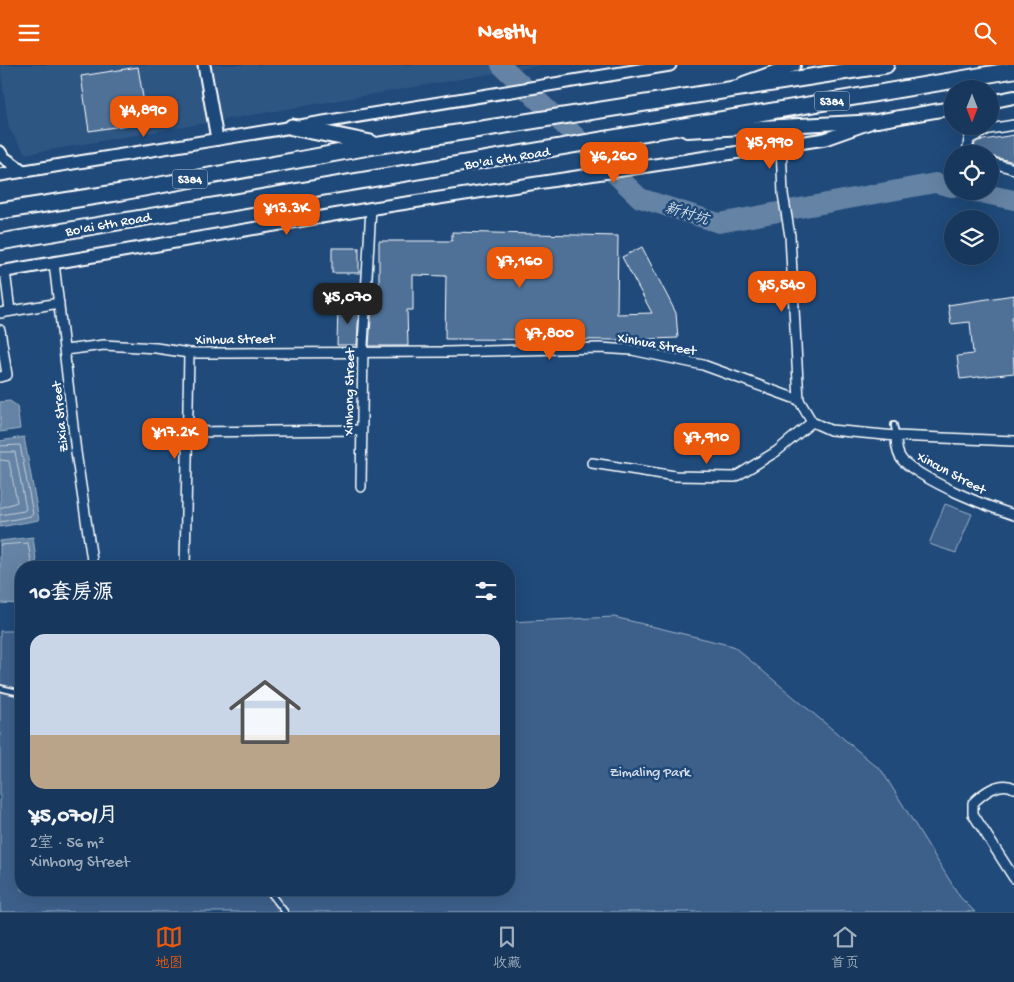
<!DOCTYPE html>
<html lang="zh">
<meta charset="utf-8">
<style>
body{margin:0;font-family:"Gochi Hand","LXGW WenKai TC",sans-serif;background:#203f62;color:#f1f3f6;height:100vh;display:flex;flex-direction:column;font-size:19px;white-space:nowrap}
*{box-sizing:border-box;margin:0}
p{font-size:16px;color:#9eacbb}
.icon{flex:none;width:28px;height:28px;fill:none;stroke:currentColor;stroke-width:2;stroke-linecap:round;stroke-linejoin:round}
.map{position:relative;flex:1;overflow:hidden}
.side{position:absolute;left:15px;top:496px;width:500px;height:335px;display:flex;flex-direction:column;background:#17385c;border-radius:20px;box-shadow:0 5px 20px #0002,0 0 0 1px #365272}
.side>*{flex:none}
.needle{width:32px;rotate:180deg}
.fabs{position:absolute;left:944px;top:15px;display:grid;gap:10px}
.fabs a{display:grid;place-items:center;width:55px;height:55px;border-radius:50%;background:#17385c;box-shadow:0 5px 20px #0002,0 0 0 1px #365272;font-size:25px}
.price{position:absolute;translate:-50% -42px;padding:0 11px;border-radius:10px;background:#ea580c;color:#fff;font-size:16px;line-height:32px;filter:drop-shadow(0 1px 2px #0008)}
.price::after{content:'';position:absolute;left:50%;top:30px;width:15px;height:11px;margin-left:-8px;background:inherit;clip-path:polygon(0 0,100% 0,50% 100%)}
.price.current{background:#222;color:#fff}
ul{padding:0;list-style:none}
li{display:grid;align-content:center;gap:10px;height:265px;padding:0 15px}
li+li{border-top:1px solid #365272}
li span{display:grid;place-items:center;height:155px;border-radius:15px;color:#555}
li>.icon{margin-inline-start:auto}
span .icon{width:90px;height:90px;fill:#fffc;stroke-width:1}
li b{font-size:21px}
h2{display:flex;justify-content:space-between;align-items:center;height:60px;padding:0 15px;font-size:21px}
header{display:flex;justify-content:space-between;align-items:center;height:65px;padding:0 15px;background:#ea580c;color:#fff;font-size:22px;font-weight:700}
.dock{display:flex;justify-content:space-around;align-items:center;height:70px;border-top:1px solid #365272;background:#17385c;font-size:14px;color:#9eacbb}
.dock a{display:grid;justify-items:center;gap:2px}
.dock .current{color:#ea580c}
.map>svg:first-child{display:block}
.built{fill:#2e5683}
.green{fill:#3c618b;stroke:#9eb0c5}
.water{fill:#6583a4;stroke:#a3b5c8}
.lines{fill:none;stroke-linecap:round;stroke-linejoin:round}
.shore{stroke:#c1cddb;stroke-width:1}
.river{stroke:#6583a4;stroke-width:20}
.building{fill:#507197;stroke:#fff}
.service-casing{stroke:#fff;stroke-width:8}
.minor-casing{stroke:#fff;stroke-width:12}
.tertiary-casing{stroke:#fff;stroke-width:15}
.secondary-casing{stroke:#fff;stroke-width:16}
.trunk-casing{stroke:#fff;stroke-width:19}
.service{stroke:#1f4a7a;stroke-width:4.5}
.minor{stroke:#1f4a7a;stroke-width:9}
.tertiary{stroke:#1f4a7a;stroke-width:11}
.secondary{stroke:#1f4a7a;stroke-width:12}
.trunk{stroke:#1f4a7a;stroke-width:15}
.labels{text-anchor:middle;stroke-width:5;stroke-linejoin:round;paint-order:stroke}
.shield{fill:#1f4a7a;stroke:#bcc9d7;stroke-width:1}
.shield-label{font-size:12px;font-weight:bold;fill:#fff}
.street-label{font-size:14px;fill:#fff;stroke:#1f4a7a}
.park-label{font-size:14px;fill:#d8dfe8;stroke:#1f4a7a}
.water-label{font-size:15px;font-style:italic;fill:#d8e0e8;stroke:#1f4a7a}
</style>
<header><svg class="icon" aria-label="menu" viewBox="0 0 24 24"><path d="M4 6h16M4 12h16M4 18h16"/></svg>Nestly<svg class="icon" aria-label="search" viewBox="0 0 24 24"><circle cx="10" cy="10" r="6"/><path d="M15 15l6 6"/></svg></header>
<div class="map">
<svg width="1014" height="847" viewBox="0 0 1014 847">
<rect width="100%" height="100%" fill="#1f4a7a"/>
<filter id="ink" filterUnits="userSpaceOnUse"><feTurbulence type="fractalNoise" baseFrequency=".02" numOctaves="2"/><feDisplacementMap in="SourceGraphic" scale="10" xChannelSelector="R" yChannelSelector="G"/><feConvolveMatrix kernelMatrix="1 2 1 2 8 2 1 2 1" color-interpolation-filters="sRGB"/></filter>
<g filter="url(#ink)">
<!-- built -->
<path class="built" d="M0 0H542L26 89 9 64Z"/>
<!-- green -->
<g class="green">
<path d="M945 439 972 449 956 488 929 479Z"/>
<path d="M614 552 733 581 882 706 960 832 975 847H0V566H21V825H509V557Z"/>
</g>
<!-- water -->
<g class="water">
<path d="M10 336 17 341 20 364 0 367V337Z"/>
<path d="M24 372 39 455 0 462V376Z"/>
<path d="M33 472 37 502H21V539L0 538V476Z"/>
</g>
<g class="lines">
<!-- shore -->
<g class="shore">
<path d="M0 381 20 380 33 449 31 451 0 457"/>
<path d="M0 387H15L26 444 24 446 0 450"/>
<path d="M0 395 9 396 17 437 0 443"/>
<path d="M0 480 28 478 32 502"/>
</g>
<!-- river -->
<g class="river">
<path d="M501 0 640 133 719 158 935 118 952 122"/>
<path d="M971 126 1014 135"/>
</g>
</g>
<!-- building -->
<g class="building">
<path d="M138 2 147 57 89 66 81 11Z"/>
<path d="M1014 70V97L990 91V89H973L975 78 978 76Z"/>
<path d="M452 167 618 171 617 249 652 248 622 192 642 182 676 248 678 273 624 275 445 274 446 211 413 210V245H407L408 281H369L372 240 374 241V220H379V176H452Z"/>
<rect x="332" y="183" width="27" height="25"/>
<path d="M1014 230V251L1012 252 1014 308 960 314 957 291 973 289 970 257 951 259 948 240Z"/>
<path d="M338 239 359 240 357 280H337Z"/>
</g>
<g class="lines">
<!-- service casing -->
<g class="service-casing">
<g id="service">
<path d="M894 360 896 371"/>
<path d="M0 623 21 628"/>
<path d="M268 825 285 847"/>
</g>
</g>
<!-- minor casing -->
<g class="minor-casing">
<g id="minor">
<path d="M781 81 783 129 790 171 799 335"/>
<path d="M967 89 969 74 989 64 1014 60"/>
<path d="M990 97 1014 104"/>
<path d="M54 198 76 387 93 502"/>
<path d="M5 206 10 246"/>
<path d="M0 248 59 238"/>
<path d="M0 265 7 310 0 312"/>
<path d="M65 285 104 280 156 283 189 288H229L446 287 599 283 632 285 703 300 799 335 812 357 830 365 896 371 1014 376"/>
<path d="M187 367 360 365"/>
<path d="M896 371C896 379 897 390 903 396 928 418 983 440 1014 450"/>
<path d="M592 398 675 411 735 412 777 386 812 357"/>
<path d="M361 422 363 280 371 143"/>
<path d="M185 502 189 288"/>
<path d="M1014 723C1000 715 983 728 973 738V749L1014 813"/>
</g>
</g>
<!-- tertiary casing -->
<g class="tertiary-casing">
<g id="tertiary">
<path d="M204 0 217 74"/>
<path d="M0 87 3 92 23 106"/>
<path d="M0 110 670 0"/>
<path d="M0 207 374 143 825 74 870 58"/>
</g>
</g>
<!-- secondary casing -->
<g class="secondary-casing">
<g id="secondary">
<path d="M744 18 794 0"/>
<path d="M990 37 1014 32"/>
<path d="M687 66 877 56 952 43"/>
</g>
</g>
<!-- trunk casing -->
<g class="trunk-casing">
<g id="trunk">
<path d="M292 62 371 78"/>
<path d="M0 146 122 127 380 80 886 0"/>
<path d="M0 177 1014 5"/>
</g>
</g>
<!-- service -->
<use href="#service" class="service"/>
<!-- minor -->
<use href="#minor" class="minor"/>
<!-- tertiary -->
<use href="#tertiary" class="tertiary"/>
<!-- secondary -->
<use href="#secondary" class="secondary"/>
<!-- trunk -->
<use href="#trunk" class="trunk"/>
</g>
</g>
<g class="labels">
<!-- shield labels -->
<g class="shield">
<rect x="814.5" y="26.5" width="35" height="19" rx="4"/>
<rect x="172.5" y="104.5" width="35" height="19" rx="4"/>
</g>
<g class="shield-label">
<text x="832" y="40">S384</text>
<text x="190" y="118">S384</text>
</g>
<!-- street labels -->
<g class="street-label">
<text transform="translate(507 92) rotate(-9)" y="5">Bo'ai 6th Road</text>
<text transform="translate(108 158) rotate(-10)" y="5">Bo'ai 6th Road</text>
<text transform="translate(235 273) rotate(-1)" y="5">Xinhua Street</text>
<text transform="translate(657 278) rotate(10)" y="5">Xinhua Street</text>
<text transform="translate(348 327) rotate(-89)" y="5">Xinhong Street</text>
<text transform="translate(59 352) rotate(-96)" y="5">Zixia Street</text>
<text transform="translate(952 407) rotate(28)" y="5">Xincun Street</text>
</g>
<!-- park labels -->
<g class="park-label">
<text x="650" y="711">Zimaling Park</text>
</g>
<!-- water labels -->
<g class="water-label">
<text transform="translate(687 148) rotate(17)" y="5">新村坑</text>
</g>
</g>
</svg>
<div class="fabs">
<a><svg class="needle" viewBox="-14 -14 28 28"><path d="M0-13l5 13h-10z" fill="#e53935"/><path d="M0 13l5-13h-10z" fill="#9eacbb"/></svg></a>
<a><svg class="icon" aria-label="locate" viewBox="0 0 24 24"><circle cx="12" cy="12" r="6"/><path d="M12 2v4M12 18v4M2 12h4M18 12h4"/></svg></a>
<a><svg class="icon" aria-label="layers" viewBox="0 0 24 24"><path d="M12 4l9 5-9 5-9-5zM3 14l9 5 9-5"/></svg></a>
</div>
<b class="price" style="left:144px;top:73px">¥4,890</b>
<b class="price" style="left:770px;top:105px">¥5,990</b>
<b class="price" style="left:614px;top:119px">¥6,260</b>
<b class="price" style="left:287px;top:171px">¥13.3K</b>
<b class="price" style="left:520px;top:224px">¥7,160</b>
<b class="price" style="left:782px;top:248px">¥5,540</b>
<b class="price current" style="left:348px;top:260px">¥5,070</b>
<b class="price" style="left:550px;top:296px">¥7,800</b>
<b class="price" style="left:175px;top:395px">¥17.2K</b>
<b class="price" style="left:707px;top:400px">¥7,910</b>
<section class="side">
<h2>10套房源<svg class="icon" aria-label="filters" viewBox="0 0 24 24"><path d="M4 7h16M4 17h16"/><circle cx="9" cy="7" r="2"/><circle cx="15" cy="17" r="2"/></svg></h2>
<ul>
<li><span style="background:linear-gradient(#c9d6e8 65%,#b9a48a 0)"><svg class="icon" aria-label="home" viewBox="0 0 24 24"><path d="M3 11l9-7 9 7M6 9v11h12V9"/></svg></span><div><b>¥5,070/月</b><p>2室 · 56 m²</p><p>Xinhong Street</p></div></li>
</ul>
</section>
</div>
<nav class="dock">
<a class="current"><svg class="icon" aria-label="map" viewBox="0 0 24 24"><path d="M3 6l6-2 6 2 6-2v14l-6 2-6-2-6 2zM9 4v14M15 6v14"/></svg>地图</a>
<a><svg class="icon" aria-label="saved" viewBox="0 0 24 24"><path d="M7 4h10v16l-5-4-5 4z"/></svg>收藏</a>
<a><svg class="icon" aria-label="home" viewBox="0 0 24 24"><path d="M3 11l9-7 9 7M6 9v11h12V9"/></svg>首页</a>
</nav>
